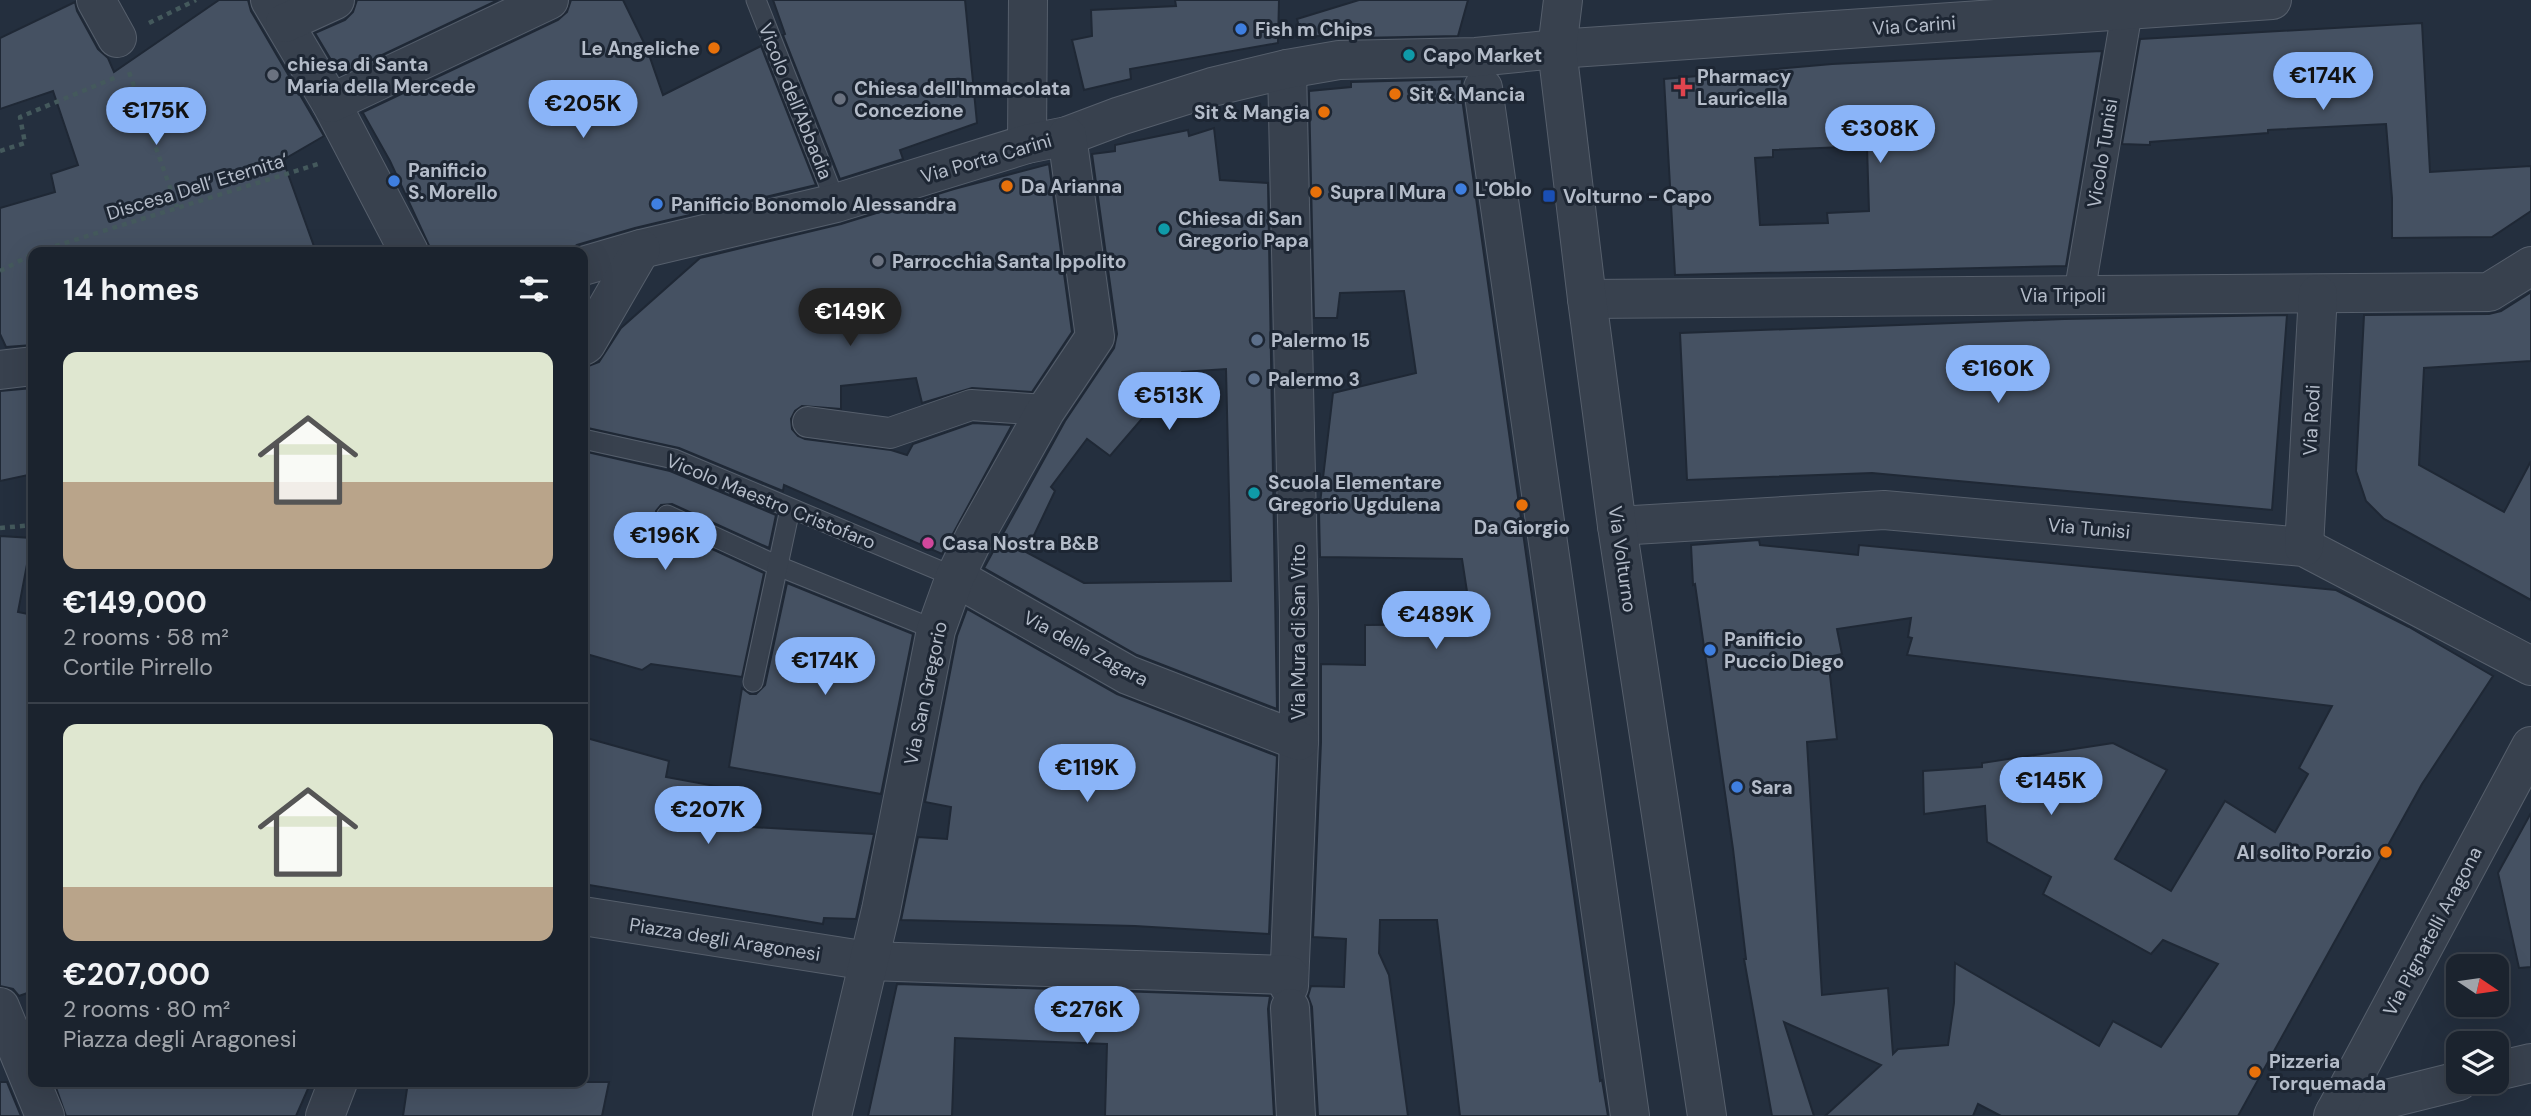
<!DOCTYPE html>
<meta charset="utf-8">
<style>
body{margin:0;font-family:"DM Sans",sans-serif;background:#282f3a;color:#f1f3f6;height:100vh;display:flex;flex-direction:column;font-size:26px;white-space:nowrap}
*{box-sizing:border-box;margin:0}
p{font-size:23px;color:#a0a4aa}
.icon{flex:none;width:38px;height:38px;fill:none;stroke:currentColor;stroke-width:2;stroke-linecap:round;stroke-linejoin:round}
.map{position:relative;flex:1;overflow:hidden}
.details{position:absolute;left:28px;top:247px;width:560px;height:840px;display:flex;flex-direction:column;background:#1b232e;border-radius:14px;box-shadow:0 7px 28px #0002,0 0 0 2px #39404a}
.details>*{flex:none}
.needle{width:46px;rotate:103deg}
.buttons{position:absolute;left:2446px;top:954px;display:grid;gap:14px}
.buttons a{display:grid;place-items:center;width:63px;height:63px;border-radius:14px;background:#1b232e;box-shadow:0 7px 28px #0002,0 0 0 2px #39404a;font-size:35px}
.price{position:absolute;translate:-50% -60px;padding:0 16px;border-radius:24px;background:#8ab4f8;color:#111;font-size:23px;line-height:46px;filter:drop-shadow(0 2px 4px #0008)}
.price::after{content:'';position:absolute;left:50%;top:42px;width:21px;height:16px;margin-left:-10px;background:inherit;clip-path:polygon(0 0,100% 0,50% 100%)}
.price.current{background:#222;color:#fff}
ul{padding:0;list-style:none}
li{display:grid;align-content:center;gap:14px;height:371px;padding:0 35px}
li+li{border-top:2px solid #39404a}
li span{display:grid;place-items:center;height:217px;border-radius:14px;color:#555}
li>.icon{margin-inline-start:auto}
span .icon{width:126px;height:126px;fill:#fffc;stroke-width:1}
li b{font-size:30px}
h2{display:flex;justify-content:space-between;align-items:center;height:84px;padding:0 35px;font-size:30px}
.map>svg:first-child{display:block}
.building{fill:#455162;stroke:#1f2835;stroke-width:2;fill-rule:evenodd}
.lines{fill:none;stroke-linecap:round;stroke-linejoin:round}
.service-casing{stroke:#565f6c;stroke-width:21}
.pedestrian-casing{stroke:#565f6c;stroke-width:32}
.minor-casing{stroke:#565f6c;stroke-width:40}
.tertiary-casing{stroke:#565f6c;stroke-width:40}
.path{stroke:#44595c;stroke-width:4.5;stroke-dasharray:5 5;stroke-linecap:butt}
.service{stroke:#38414e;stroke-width:19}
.pedestrian{stroke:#38414e;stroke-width:30}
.minor{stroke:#38414e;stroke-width:38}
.tertiary{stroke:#38414e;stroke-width:38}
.shop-dot{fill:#3f7fe0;stroke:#1d2633;stroke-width:2.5}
.food-dot{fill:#e8710a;stroke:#1d2633;stroke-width:2.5}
.culture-dot{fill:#0f9aa8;stroke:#1d2633;stroke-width:2.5}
.worship-dot{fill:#6b7280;stroke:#1d2633;stroke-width:2.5}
.health-dot{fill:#e0444e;stroke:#1d2633;stroke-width:2.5}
.transit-dot{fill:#1a4fb4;stroke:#1d2633;stroke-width:2.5}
.service-dot{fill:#5c6f8a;stroke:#1d2633;stroke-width:2.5}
.hotel-dot{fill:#d1479c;stroke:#1d2633;stroke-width:2.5}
.labels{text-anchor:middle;stroke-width:6;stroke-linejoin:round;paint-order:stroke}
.street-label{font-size:19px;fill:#b4bcc9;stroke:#1d2633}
.poi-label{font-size:19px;font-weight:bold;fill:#b4bcc9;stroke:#1d2633;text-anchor:start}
</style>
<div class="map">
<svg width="2531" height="1116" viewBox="0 0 2531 1116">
<rect width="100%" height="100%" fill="#242f3e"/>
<!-- building -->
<g class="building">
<path d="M219 0H248L251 11 324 136 283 160 316 252H33V345L6 347 0 334V208L55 192 51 174 78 165 53 91 0 109V38L75 2 77 11 98 49 108 58 114 72Z"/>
<path d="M357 0H498L340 75 315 33 345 20 353 12Z"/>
<path d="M571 0H623L647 49 663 95 761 46 816 185 635 228 577 245 566 252H432L390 161 363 113H361L558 20 567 12Z"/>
<path d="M773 0H965L977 123 900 150 903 159 840 179 783 35 785 34Z"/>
<path d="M1175 0H1279L1278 43 1130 69 1131 79 1084 90 1072 40 1092 36 1091 10 1176 6Z"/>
<path d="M1359 0H1468L1458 36 1356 38V29L1302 39 1297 19Z"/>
<path d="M2422 23 2430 172 2531 166V211L2492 237 2392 238V198L2386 124 2268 130V133L2150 142V145L2122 144 2140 39Z"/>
<path d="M2102 51 2066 266 1675 275 1664 79 1832 64ZM1867 146 1869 211 1827 213 1828 223 1760 225 1755 158 1773 157V150Z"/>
<path d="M1462 79 1461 91 1600 1081 1602 1080 1608 1116H1460L1437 920H1380L1379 953 1389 975 1408 1116H1318L1312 1007 1308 996 1311 986 1344 987 1346 939 1313 937 1321 742V664L1365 665V625L1472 624 1462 559 1320 557 1319 512 1333 393 1416 373 1404 291 1340 293 1337 318H1314L1309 91 1351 87V82Z"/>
<path d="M1214 128 1220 180 1268 183 1277 709 1137 655 984 568 1065 421 1114 348 1117 334 1092 154 1115 151V145L1188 130 1189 136ZM1226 369 1231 581 1084 583 1026 552 1055 491 1051 487 1087 439 1110 456 1182 372Z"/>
<path d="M1049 164 1072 332 1032 392 972 388 922 403 916 378 841 386V409L802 406 795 411 791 419 792 429 798 436 805 439 891 450 907 455 913 444 973 423 1012 425 942 554 784 485 783 491 679 448 583 427V368L599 362 621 328 700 258 841 224 954 189Z"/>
<path d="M2531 292V361L2424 368 2419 465 2504 512 2531 461V600L2384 519 2366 501 2356 471 2364 315 2489 314 2501 311Z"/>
<path d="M2287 315 2272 510 1872 473 1687 480 1680 333 2064 319Z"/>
<path d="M33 388V474L0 481V391Z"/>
<path d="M583 451 670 471 776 515 769 548 672 504 661 505 656 511 657 521 662 526 764 573 742 677 651 664 642 670 583 653Z"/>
<path d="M0 536 32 538 18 612 33 615V991L19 996 13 989 0 986Z"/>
<path d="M1759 540 1760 545 1858 555 1859 545 2336 590 2409 627 2493 676 2422 784 2238 1116H2001L1978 1104 1973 1116H1825L1881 1065 1784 1022 1814 1116H1772L1744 959H1746L1733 849 1695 584 1693 585 1691 545ZM1911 618 1908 637 1912 638 1907 655 2332 706 2299 768 2308 774 2275 832 2225 801 2171 891 2115 859 2167 770 2113 743 1982 763V767L1923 771 1924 814 1985 806 1987 842 2051 877 2043 894 2151 954 2163 940 2218 964 2161 1047 2113 1021 2099 1046 1955 963 1954 1003 1948 1045 1898 1049 1893 1054 1888 988 1822 995 1807 742 1837 739 1828 657 1842 654 1837 629Z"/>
<path d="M787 583 913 634 881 794 729 767 742 688 750 694H756L765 685Z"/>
<path d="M967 609 1117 694 1277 756 1269 934 1135 926 901 920 918 837 947 839 951 807 925 802 957 636Z"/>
<path d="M583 737 669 761 666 777 726 788 718 825 874 834 856 919 824 918 823 924 583 884Z"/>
<path d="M2531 813V967L2519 968 2498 873Z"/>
<path d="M897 984 1270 996 1268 1009 1274 1116H1105L1107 1044 955 1038 952 1116H868Z"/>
<path d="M0 1082H7L21 1116H0Z"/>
<path d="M54 1082H311L296 1116H66Z"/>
<path d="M408 1082H609L602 1116H403Z"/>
</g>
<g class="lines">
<!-- service casing -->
<g class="service-casing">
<g id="service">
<path d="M756 0 836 203"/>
<path d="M583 439 674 459 955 577"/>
<path d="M667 515 778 566 936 630"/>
<path d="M753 682 790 509"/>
</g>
</g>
<!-- pedestrian casing -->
<g class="pedestrian-casing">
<g id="pedestrian">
<path d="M2079 295 2127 11"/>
<path d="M808 422 890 433 971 405 1046 410"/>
</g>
</g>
<!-- minor casing -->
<g class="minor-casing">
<g id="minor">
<path d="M96 0 117 38"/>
<path d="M270 0 331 103 409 252"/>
<path d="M285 23 335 0"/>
<path d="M1287 69 1299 611V741L1289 986"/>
<path d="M1483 88 1630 1116"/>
<path d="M331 103 549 0"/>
<path d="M1027 144 1028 0"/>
<path d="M583 266 641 249 836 203 1027 144 1067 136 1120 116 1212 87 1287 69 1339 60 1476 57 1557 49 2272 0"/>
<path d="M1587 299 2489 292 2531 266"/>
<path d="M583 346 586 344 641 249"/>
<path d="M0 370 33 366"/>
<path d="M1617 526 1884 510 2304 547 2531 666"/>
<path d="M2304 547 2318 294"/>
<path d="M955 577 1128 675 1299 741"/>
<path d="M583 916 868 961 1289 975"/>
<path d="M0 1007 45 1116"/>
<path d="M1290 1008 1296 1116"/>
<path d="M2497 1071 2531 1063"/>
<path d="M2335 1112 2459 1081"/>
<path d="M325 1116 338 1082"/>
<path d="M832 1116 881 910 936 630 955 577 975 536 1046 410 1095 337 1067 136"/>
</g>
</g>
<!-- tertiary casing -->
<g class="tertiary-casing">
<g id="tertiary">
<path d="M1563 0 1557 49 1587 299 1617 526 1707 1116"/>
<path d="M2333 1116 2531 746"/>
</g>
</g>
<!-- path -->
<g class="path">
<path d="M149 23 196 0"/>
<path d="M129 72 177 207"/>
<path d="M0 151 25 143 20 117 119 76"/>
<path d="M36 252 318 164 320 167"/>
<path d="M0 271 33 254"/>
<path d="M0 528 33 525"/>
</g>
<!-- service -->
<use href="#service" class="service"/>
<!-- pedestrian -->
<use href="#pedestrian" class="pedestrian"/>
<!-- minor -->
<use href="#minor" class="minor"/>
<!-- tertiary -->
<use href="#tertiary" class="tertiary"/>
</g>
<!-- markers -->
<g class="shop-dot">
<circle cx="1241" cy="29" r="7"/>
<circle cx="394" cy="181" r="7"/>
<circle cx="1461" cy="189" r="7"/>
<circle cx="657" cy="204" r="7"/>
<circle cx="1710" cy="650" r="7"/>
<circle cx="1737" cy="787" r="7"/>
</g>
<g class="food-dot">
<circle cx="714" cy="48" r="7"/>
<circle cx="1395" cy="94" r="7"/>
<circle cx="1324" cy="112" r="7"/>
<circle cx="1007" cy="186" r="7"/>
<circle cx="1316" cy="192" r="7"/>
<circle cx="1522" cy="505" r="7"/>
<circle cx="2386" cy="852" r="7"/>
<circle cx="2255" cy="1072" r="7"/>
</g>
<g class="culture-dot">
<circle cx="1409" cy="55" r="7"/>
<circle cx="1164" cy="229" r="7"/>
<circle cx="1254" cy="493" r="7"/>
</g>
<g class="worship-dot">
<circle cx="273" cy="75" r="7"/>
<circle cx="840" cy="99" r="7"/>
<circle cx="878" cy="261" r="7"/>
</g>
<path class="health-dot" d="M1679.5 76.5h7v7h7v7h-7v7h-7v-7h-7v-7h7z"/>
<rect class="transit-dot" x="1542" y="189" width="14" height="14" rx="3.5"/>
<g class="service-dot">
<circle cx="1257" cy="340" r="7"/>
<circle cx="1254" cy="379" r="7"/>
</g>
<circle class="hotel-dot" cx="928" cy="543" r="7"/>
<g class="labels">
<!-- street labels -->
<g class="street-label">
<text transform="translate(1914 25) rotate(-4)" y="7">Via Carini</text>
<text transform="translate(796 101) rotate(68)" y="7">Vicolo dell'Abbadia</text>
<text transform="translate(2102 153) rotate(-81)" y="7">Vicolo Tunisi</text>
<text transform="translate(986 158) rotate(-16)" y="7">Via Porta Carini</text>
<text transform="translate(197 186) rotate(-17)" y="7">Discesa Dell‘ Eternita‘</text>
<text x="2063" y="302">Via Tripoli</text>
<text transform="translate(2311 420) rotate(-87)" y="7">Via Rodi</text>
<text transform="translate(771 501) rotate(22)" y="7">Vicolo Maestro Cristofaro</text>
<text transform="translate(2089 528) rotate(5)" y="7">Via Tunisi</text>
<text transform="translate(1623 559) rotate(82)" y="7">Via Volturno</text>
<text transform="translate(1298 632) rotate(-90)" y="7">Via Mura di San Vito</text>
<text transform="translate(1086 648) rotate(28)" y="7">Via della Zagara</text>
<text transform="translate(925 693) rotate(-78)" y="7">Via San Gregorio</text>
<text transform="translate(2432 931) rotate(-62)" y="7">Via Pignatelli Aragona</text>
<text transform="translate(725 939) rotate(9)" y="7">Piazza degli Aragonesi</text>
</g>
<!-- poi labels -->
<g class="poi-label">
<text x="1255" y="36">Fish m Chips</text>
<text x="700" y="55" text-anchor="end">Le Angeliche</text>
<text x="1423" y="62">Capo Market</text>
<text x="287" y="71">chiesa di Santa<tspan x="287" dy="22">Maria della Mercede</tspan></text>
<text x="1697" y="83">Pharmacy<tspan x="1697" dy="22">Lauricella</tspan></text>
<text x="854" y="95">Chiesa dell'Immacolata<tspan x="854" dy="22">Concezione</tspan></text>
<text x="1409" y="101">Sit &amp; Mancia</text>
<text x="1310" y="119" text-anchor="end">Sit &amp; Mangia</text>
<text x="408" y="177">Panificio<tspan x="408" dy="22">S. Morello</tspan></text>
<text x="1021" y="193">Da Arianna</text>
<text x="1475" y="196">L'Oblo</text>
<text x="1330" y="199">Supra I Mura</text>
<text x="1563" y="203">Volturno - Capo</text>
<text x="671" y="211">Panificio Bonomolo Alessandra</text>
<text x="1178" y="225">Chiesa di San<tspan x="1178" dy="22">Gregorio Papa</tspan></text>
<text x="892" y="268">Parrocchia Santa Ippolito</text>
<text x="1271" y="347">Palermo 15</text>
<text x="1268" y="386">Palermo 3</text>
<text x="1268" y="489">Scuola Elementare<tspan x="1268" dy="22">Gregorio Ugdulena</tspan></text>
<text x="1522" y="534" text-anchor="middle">Da Giorgio</text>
<text x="942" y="550">Casa Nostra B&amp;B</text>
<text x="1724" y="646">Panificio<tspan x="1724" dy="22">Puccio Diego</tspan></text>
<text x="1751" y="794">Sara</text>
<text x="2372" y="859" text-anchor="end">Al solito Porzio</text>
<text x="2269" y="1068">Pizzeria<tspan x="2269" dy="22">Torquemada</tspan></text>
</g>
</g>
</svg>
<div class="buttons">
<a><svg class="needle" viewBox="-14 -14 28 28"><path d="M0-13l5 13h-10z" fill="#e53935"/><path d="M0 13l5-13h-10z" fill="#a0a4aa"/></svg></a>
<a><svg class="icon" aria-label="layers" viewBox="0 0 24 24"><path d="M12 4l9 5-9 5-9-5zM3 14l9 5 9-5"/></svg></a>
</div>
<b class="price" style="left:2323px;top:112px">€174K</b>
<b class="price" style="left:583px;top:140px">€205K</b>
<b class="price" style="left:156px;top:147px">€175K</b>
<b class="price" style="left:1880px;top:165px">€308K</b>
<b class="price current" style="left:850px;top:348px">€149K</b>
<b class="price" style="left:1998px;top:405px">€160K</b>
<b class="price" style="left:1169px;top:432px">€513K</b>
<b class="price" style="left:665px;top:572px">€196K</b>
<b class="price" style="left:1436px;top:651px">€489K</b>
<b class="price" style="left:825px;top:697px">€174K</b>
<b class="price" style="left:1087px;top:804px">€119K</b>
<b class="price" style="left:2051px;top:817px">€145K</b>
<b class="price" style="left:708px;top:846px">€207K</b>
<b class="price" style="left:1087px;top:1046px">€276K</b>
<section class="details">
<h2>14 homes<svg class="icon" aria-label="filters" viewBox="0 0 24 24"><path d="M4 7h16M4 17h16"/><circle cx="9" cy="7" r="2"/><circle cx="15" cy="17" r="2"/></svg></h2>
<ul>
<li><span style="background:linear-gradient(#dfe7d0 60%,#b9a48a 0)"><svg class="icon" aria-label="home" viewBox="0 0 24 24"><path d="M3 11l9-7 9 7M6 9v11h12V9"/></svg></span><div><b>€149,000</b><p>2 rooms · 58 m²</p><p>Cortile Pirrello</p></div></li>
<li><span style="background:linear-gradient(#dfe7d0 75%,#b9a48a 0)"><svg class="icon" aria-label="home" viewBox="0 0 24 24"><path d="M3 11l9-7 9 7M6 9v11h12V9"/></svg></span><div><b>€207,000</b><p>2 rooms · 80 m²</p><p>Piazza degli Aragonesi</p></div></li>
</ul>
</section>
</div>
